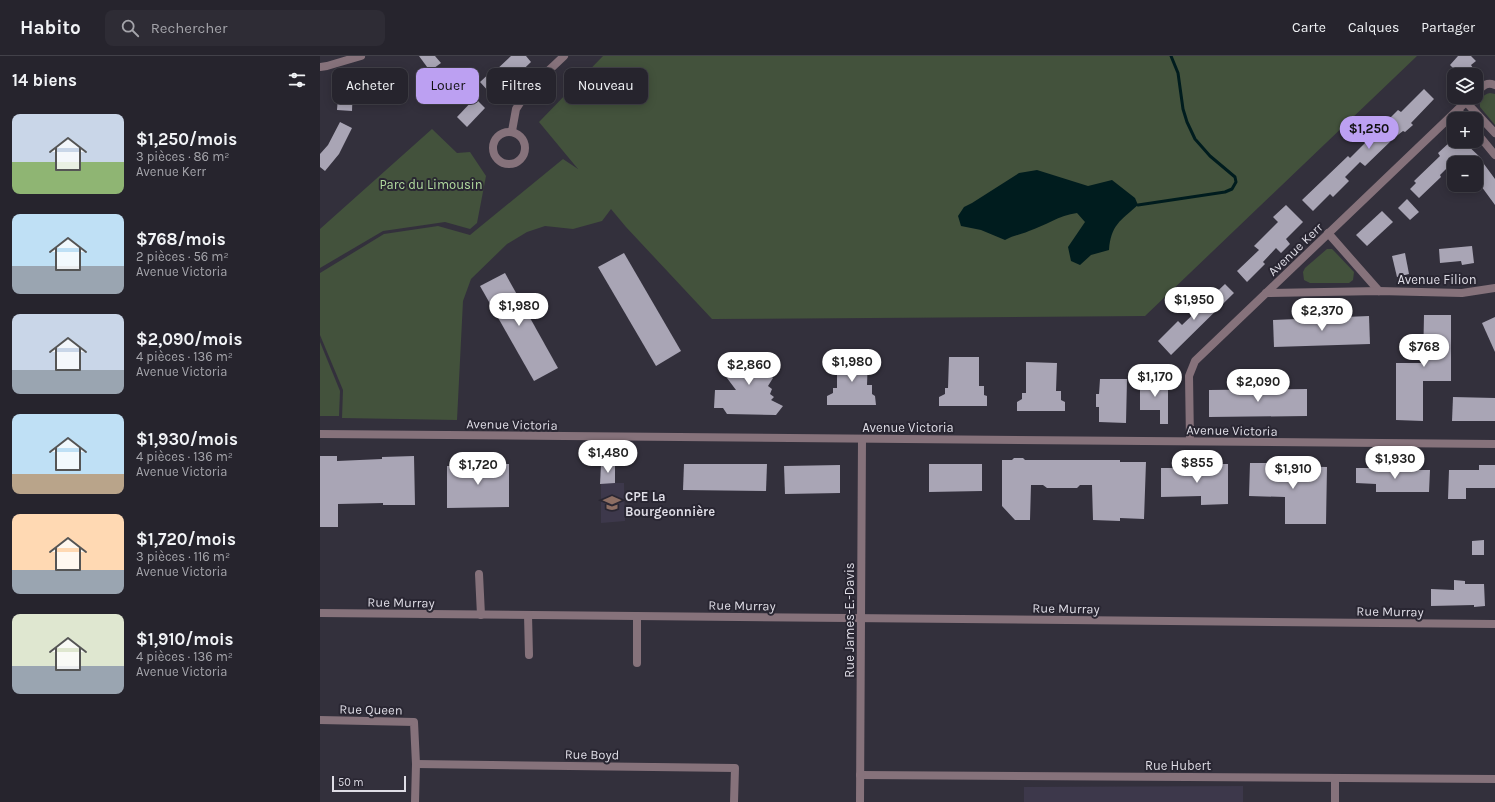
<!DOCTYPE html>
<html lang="fr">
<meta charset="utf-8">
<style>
body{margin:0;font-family:Karla,sans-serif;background:#2e2c35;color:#f1f3f6;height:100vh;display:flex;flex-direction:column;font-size:15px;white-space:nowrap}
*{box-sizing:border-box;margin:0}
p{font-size:13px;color:#a4a4aa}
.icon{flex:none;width:22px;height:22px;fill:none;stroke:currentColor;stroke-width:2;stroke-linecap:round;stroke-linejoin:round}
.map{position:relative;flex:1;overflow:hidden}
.details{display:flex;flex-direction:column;background:#26242d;width:320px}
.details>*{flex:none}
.guide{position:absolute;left:12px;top:12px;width:380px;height:36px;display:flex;gap:8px}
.controls{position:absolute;left:1127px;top:12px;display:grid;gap:8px}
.controls a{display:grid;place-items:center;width:36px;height:36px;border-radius:8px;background:#26242d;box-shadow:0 2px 10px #0003,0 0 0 1px #424149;font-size:20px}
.scale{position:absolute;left:12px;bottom:10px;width:74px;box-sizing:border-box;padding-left:4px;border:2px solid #dfdde6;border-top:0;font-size:11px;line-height:14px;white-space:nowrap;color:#dfdde6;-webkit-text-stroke:3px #292632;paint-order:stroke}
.price{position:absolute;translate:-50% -34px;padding:0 9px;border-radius:14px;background:#fff;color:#222;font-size:13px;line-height:26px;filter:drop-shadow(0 1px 2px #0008)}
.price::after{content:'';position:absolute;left:50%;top:24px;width:12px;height:9px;margin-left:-6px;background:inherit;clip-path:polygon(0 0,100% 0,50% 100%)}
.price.active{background:#bca0f2;color:#111}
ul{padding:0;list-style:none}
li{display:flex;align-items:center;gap:12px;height:100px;padding:0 12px}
li span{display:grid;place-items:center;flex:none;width:112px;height:80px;border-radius:8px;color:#555}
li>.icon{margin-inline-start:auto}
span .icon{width:48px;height:48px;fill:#fffc;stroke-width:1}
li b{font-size:17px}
h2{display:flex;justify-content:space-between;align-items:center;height:48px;padding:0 12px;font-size:17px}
.tag{padding:0 14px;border-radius:8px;background:#26242d;box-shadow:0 2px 10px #0003,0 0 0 1px #424149;font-size:14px;line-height:36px}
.tag.active{background:#bca0f2;color:#111}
header{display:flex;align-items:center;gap:24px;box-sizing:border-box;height:56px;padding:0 20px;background:#26242d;border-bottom:1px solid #424149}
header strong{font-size:19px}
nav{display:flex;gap:22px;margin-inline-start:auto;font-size:14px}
.search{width:280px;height:36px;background:#2e2c35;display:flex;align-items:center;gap:10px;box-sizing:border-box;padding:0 14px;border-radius:8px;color:#a4a4aa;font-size:15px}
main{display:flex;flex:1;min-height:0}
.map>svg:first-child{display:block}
.built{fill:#3d384b}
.green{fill:#43523c}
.water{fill:#001c1e}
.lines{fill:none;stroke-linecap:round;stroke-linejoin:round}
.stream{stroke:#001c1e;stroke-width:3}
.building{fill:#a9a5b5}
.minor{stroke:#86727b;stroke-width:8}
.tertiary{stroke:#86727b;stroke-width:8}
.labels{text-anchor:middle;stroke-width:4;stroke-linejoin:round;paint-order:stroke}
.park-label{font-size:13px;fill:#b2dc9f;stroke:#292632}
.street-label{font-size:13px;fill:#dfdde6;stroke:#292632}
.poi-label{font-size:13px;font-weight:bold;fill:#dfdde6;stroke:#292632;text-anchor:start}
</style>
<header>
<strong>Habito</strong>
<div class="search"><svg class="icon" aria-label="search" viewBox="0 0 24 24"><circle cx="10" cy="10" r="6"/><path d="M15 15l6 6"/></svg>Rechercher</div>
<nav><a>Carte</a><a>Calques</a><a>Partager</a></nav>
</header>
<main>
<section class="details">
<h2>14 biens<svg class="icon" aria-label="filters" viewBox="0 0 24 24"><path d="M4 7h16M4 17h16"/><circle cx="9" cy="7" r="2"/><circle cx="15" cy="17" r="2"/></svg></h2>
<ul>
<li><span style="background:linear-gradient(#c9d6e8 60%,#8fb573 0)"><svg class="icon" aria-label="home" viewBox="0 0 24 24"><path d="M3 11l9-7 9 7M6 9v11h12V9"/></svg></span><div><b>$1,250/mois</b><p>3 pièces · 86 m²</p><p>Avenue Kerr</p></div></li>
<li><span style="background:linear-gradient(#bfe0f5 65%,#9aa5b1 0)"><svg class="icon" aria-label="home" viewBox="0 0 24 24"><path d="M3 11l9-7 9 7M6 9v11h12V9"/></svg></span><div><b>$768/mois</b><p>2 pièces · 56 m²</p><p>Avenue Victoria</p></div></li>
<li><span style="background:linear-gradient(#c9d6e8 70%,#9aa5b1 0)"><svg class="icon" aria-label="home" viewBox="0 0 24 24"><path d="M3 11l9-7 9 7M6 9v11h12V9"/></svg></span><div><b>$2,090/mois</b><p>4 pièces · 136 m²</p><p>Avenue Victoria</p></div></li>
<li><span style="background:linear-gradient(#bfe0f5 75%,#b9a48a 0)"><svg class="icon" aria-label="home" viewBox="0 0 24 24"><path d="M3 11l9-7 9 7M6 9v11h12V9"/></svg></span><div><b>$1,930/mois</b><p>4 pièces · 136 m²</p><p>Avenue Victoria</p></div></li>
<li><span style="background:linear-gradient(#ffd9b3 70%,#9aa5b1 0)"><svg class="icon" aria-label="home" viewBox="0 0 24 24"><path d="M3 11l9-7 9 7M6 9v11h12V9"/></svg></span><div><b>$1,720/mois</b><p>3 pièces · 116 m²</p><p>Avenue Victoria</p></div></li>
<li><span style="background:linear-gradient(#dfe7d0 65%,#9aa5b1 0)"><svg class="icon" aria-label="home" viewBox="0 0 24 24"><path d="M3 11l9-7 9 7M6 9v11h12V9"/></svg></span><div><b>$1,910/mois</b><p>4 pièces · 136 m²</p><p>Avenue Victoria</p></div></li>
</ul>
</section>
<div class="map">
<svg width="1175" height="746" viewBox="0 0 1175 746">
<rect width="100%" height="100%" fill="#33303c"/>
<!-- built -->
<g class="built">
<path d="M295 408V427H304L305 465 281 467V409Z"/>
<path d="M923 730V746H704V731Z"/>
</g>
<!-- green -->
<g class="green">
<path d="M283 0H1097L825 260 392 263 306 171 291 153 282 165 253 173 225 170 207 176 187 188 151 223 143 245 137 364 22 362 23 334 0 279V217L64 178 118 170 150 179 243 103 258 113 219 66Z"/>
<path d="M1170 37 1175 38V69L1160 51C1159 43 1162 39 1170 37Z"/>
<path d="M112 73 137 97 150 96 166 120 157 167 150 173 125 166 63 175 0 212V173Z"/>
<path d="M1007 193H1012L1015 196 1034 216 1033 224 1029 227H990L984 224 983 216 985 212Z"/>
<path d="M0 286 20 335 19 360H0Z"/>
</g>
<!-- water -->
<path class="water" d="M717 114 768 130 792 124 815 142 818 149C800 165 791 169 789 194L771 199 760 209 751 205 748 191 765 166 757 157C739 159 725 170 709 175 700 179 694 179 685 184L661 174 641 170 638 160 644 151 652 147 699 117Z"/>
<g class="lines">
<!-- stream -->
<path class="stream" d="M818 149 905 136 912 133 916 126 915 121 890 100 875 83 867 66 863 53 858 17 851 0"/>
</g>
<!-- building -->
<g class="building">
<path d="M99 0H115L121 7 110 15Z"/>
<path d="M191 0H206L211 6 188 28 190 30 182 37 176 30 170 37 160 26 174 13 175 15Z"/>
<path d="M1138 0H1151L1156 5 1151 9 1153 12 1148 17 1145 15 1140 19 1130 9Z"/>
<path d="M67 13 71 26 52 34 47 20Z"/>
<path d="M19 28H33L32 55 17 54Z"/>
<path d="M1104 33 1114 43 1091 67 1093 69 1085 76 1083 75 1074 82 1045 110 1040 106 1025 121 1029 125 1013 141 1010 138 993 155 982 144 1028 100 1030 102 1078 54 1081 56Z"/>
<path d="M155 42 165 52 147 71 137 61Z"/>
<path d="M20 66 32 72 19 98 5 115 0 111V98L8 89Z"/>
<path d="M1131 85H1143L1162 103 1161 104 1175 123V149L1156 123V107H1149L1145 103 1141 107H1132L1120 119 1121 121 1099 142 1090 133 1096 127 1094 125 1120 100 1118 97Z"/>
<path d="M1087 143 1099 156 1090 164 1078 152Z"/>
<path d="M966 149 983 166 966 183 970 188 961 197 956 192 943 206 945 208 927 226 917 215 939 194 934 190 958 166 953 161Z"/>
<path d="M1062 155 1073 166 1047 190 1036 179Z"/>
<path d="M1152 190 1154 207 1142 209 1141 205 1120 207 1119 193Z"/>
<path d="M304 197 361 295 336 310 278 211Z"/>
<path d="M1085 197 1089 218 1077 221 1072 200Z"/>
<path d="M185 217 238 312 214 325 160 230Z"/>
<path d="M905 228 914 237 851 299 838 285 858 265 862 269Z"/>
<path d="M1104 259H1131V325H1103V365L1076 364V307H1103Z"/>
<path d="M1049 260 1050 288 954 291 953 264Z"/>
<path d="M1175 261V296L1162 267Z"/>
<path d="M406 298H455V309L449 318 453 322 448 330 452 333 450 338 454 341 451 344 463 350 456 359 407 358 403 352H394L395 334H416L407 322 414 319 408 313Z"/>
<path d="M517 300 548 301 547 329H552V338L555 340 556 349H507V340L513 337V332H517Z"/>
<path d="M629 301H659V330H664V339L667 340V350H619V341L625 338V332H628Z"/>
<path d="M706 306 737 307 736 335H741V344L745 346V355H697V346L702 343V337H706Z"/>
<path d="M780 323H807L806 367 779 366V351H776V338H779Z"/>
<path d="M848 324V368H840V354H820V325Z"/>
<path d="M987 333V360L889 361V334Z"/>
<path d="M1133 341 1175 342V365H1132Z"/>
<path d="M0 400H17V405L62 403V401L94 400 95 449H63V447L18 448V471H0Z"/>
<path d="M694 402H703L705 404H800V406H826L824 463 800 462V465L773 464 772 429H760L757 432H727L723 429H711L710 464H695L682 450V404H692Z"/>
<path d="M930 407H957V410L1007 411 1006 468H965V441L929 440Z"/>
<path d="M160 408H189V451L127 452V410L160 409Z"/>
<path d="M295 408V427L280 428 281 409Z"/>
<path d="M364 408H447L446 435 363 434Z"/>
<path d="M609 408H662V435L609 436Z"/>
<path d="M893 408H908V448L881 449V440L841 441V412H894Z"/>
<path d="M520 409V437L465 438 464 410Z"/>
<path d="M1159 409H1175V432H1146V443H1128L1129 414H1159Z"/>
<path d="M1036 412H1071V414H1110L1109 436H1056V428L1036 427Z"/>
<path d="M1164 484V499H1152V485Z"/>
<path d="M1134 524 1145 525V528H1164L1165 550 1154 551V549L1111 550V533L1134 534Z"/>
</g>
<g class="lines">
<!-- minor -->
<g class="minor">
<path d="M0 11 7 10 41 0"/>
<path d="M1156 37C1162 31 1166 25 1175 29"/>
<path d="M192 75 196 53 209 33 244 0"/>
<circle cx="189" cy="92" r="16"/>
<path d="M1008 177 1059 235"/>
<path d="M946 237 1059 235 1142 237 1175 232"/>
<path d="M870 385 869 320 875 305 1151 41"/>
<path d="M159 518 161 559"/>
<path d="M0 557 1175 568"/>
<path d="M208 559 209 599"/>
<path d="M317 560V607"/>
<path d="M0 664 94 666 96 708 95 746"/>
<path d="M96 708 415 712 414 746"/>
<path d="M540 719 1175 723"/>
<path d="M1015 722V746"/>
<path d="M540 746 542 383"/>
</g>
<!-- tertiary -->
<g class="tertiary">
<path d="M1146 46 1175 77"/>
<path d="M1138 54 1145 63"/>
<path d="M1156 76 1175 99"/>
<path d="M0 378 1175 388"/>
</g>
</g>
<!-- icons -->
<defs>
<g id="school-bare" transform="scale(1.38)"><path d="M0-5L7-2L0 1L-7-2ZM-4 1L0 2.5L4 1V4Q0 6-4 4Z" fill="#8d6e63" stroke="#292632" stroke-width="2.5" paint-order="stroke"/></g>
</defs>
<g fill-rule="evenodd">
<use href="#school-bare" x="292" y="447"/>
</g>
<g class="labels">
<!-- park labels -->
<g class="park-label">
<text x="111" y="133">Parc du Limousin</text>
</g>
<!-- street labels -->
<g class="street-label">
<text transform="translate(975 193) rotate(-44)" y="5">Avenue Kerr</text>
<text x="1117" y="228">Avenue Filion</text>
<text transform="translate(192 368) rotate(1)" y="5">Avenue Victoria</text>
<text x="588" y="376">Avenue Victoria</text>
<text transform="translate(912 374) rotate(1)" y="5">Avenue Victoria</text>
<text transform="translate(81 546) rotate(1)" y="5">Rue Murray</text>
<text transform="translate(422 549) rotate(1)" y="5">Rue Murray</text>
<text transform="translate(746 552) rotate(1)" y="5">Rue Murray</text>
<text transform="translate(1070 555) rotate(1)" y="5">Rue Murray</text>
<text transform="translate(529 564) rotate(-90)" y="5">Rue James-E.-Davis</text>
<text transform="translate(51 653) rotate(1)" y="5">Rue Queen</text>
<text transform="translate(272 698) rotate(1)" y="5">Rue Boyd</text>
<text x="858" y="714">Rue Hubert</text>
</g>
<!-- poi labels -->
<g class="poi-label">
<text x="305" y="445">CPE La<tspan x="305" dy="15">Bourgeonnière</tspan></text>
</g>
</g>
</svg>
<div class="controls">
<a><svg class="icon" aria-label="layers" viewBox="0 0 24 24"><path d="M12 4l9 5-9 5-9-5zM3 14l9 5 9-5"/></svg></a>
<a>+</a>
<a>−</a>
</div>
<div class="scale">50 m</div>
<b class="price active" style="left:1049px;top:94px">$1,250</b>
<b class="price" style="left:874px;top:265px">$1,950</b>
<b class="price" style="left:199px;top:271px">$1,980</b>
<b class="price" style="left:1002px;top:276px">$2,370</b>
<b class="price" style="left:1104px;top:312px">$768</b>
<b class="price" style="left:532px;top:327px">$1,980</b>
<b class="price" style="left:429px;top:330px">$2,860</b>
<b class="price" style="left:835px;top:342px">$1,170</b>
<b class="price" style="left:938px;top:347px">$2,090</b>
<b class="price" style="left:288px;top:418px">$1,480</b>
<b class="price" style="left:1075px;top:424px">$1,930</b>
<b class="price" style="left:877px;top:428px">$855</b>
<b class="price" style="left:158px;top:430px">$1,720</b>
<b class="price" style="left:973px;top:434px">$1,910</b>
<div class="guide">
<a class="tag">Acheter</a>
<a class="tag active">Louer</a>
<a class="tag">Filtres</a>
<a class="tag">Nouveau</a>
</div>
</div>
</main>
